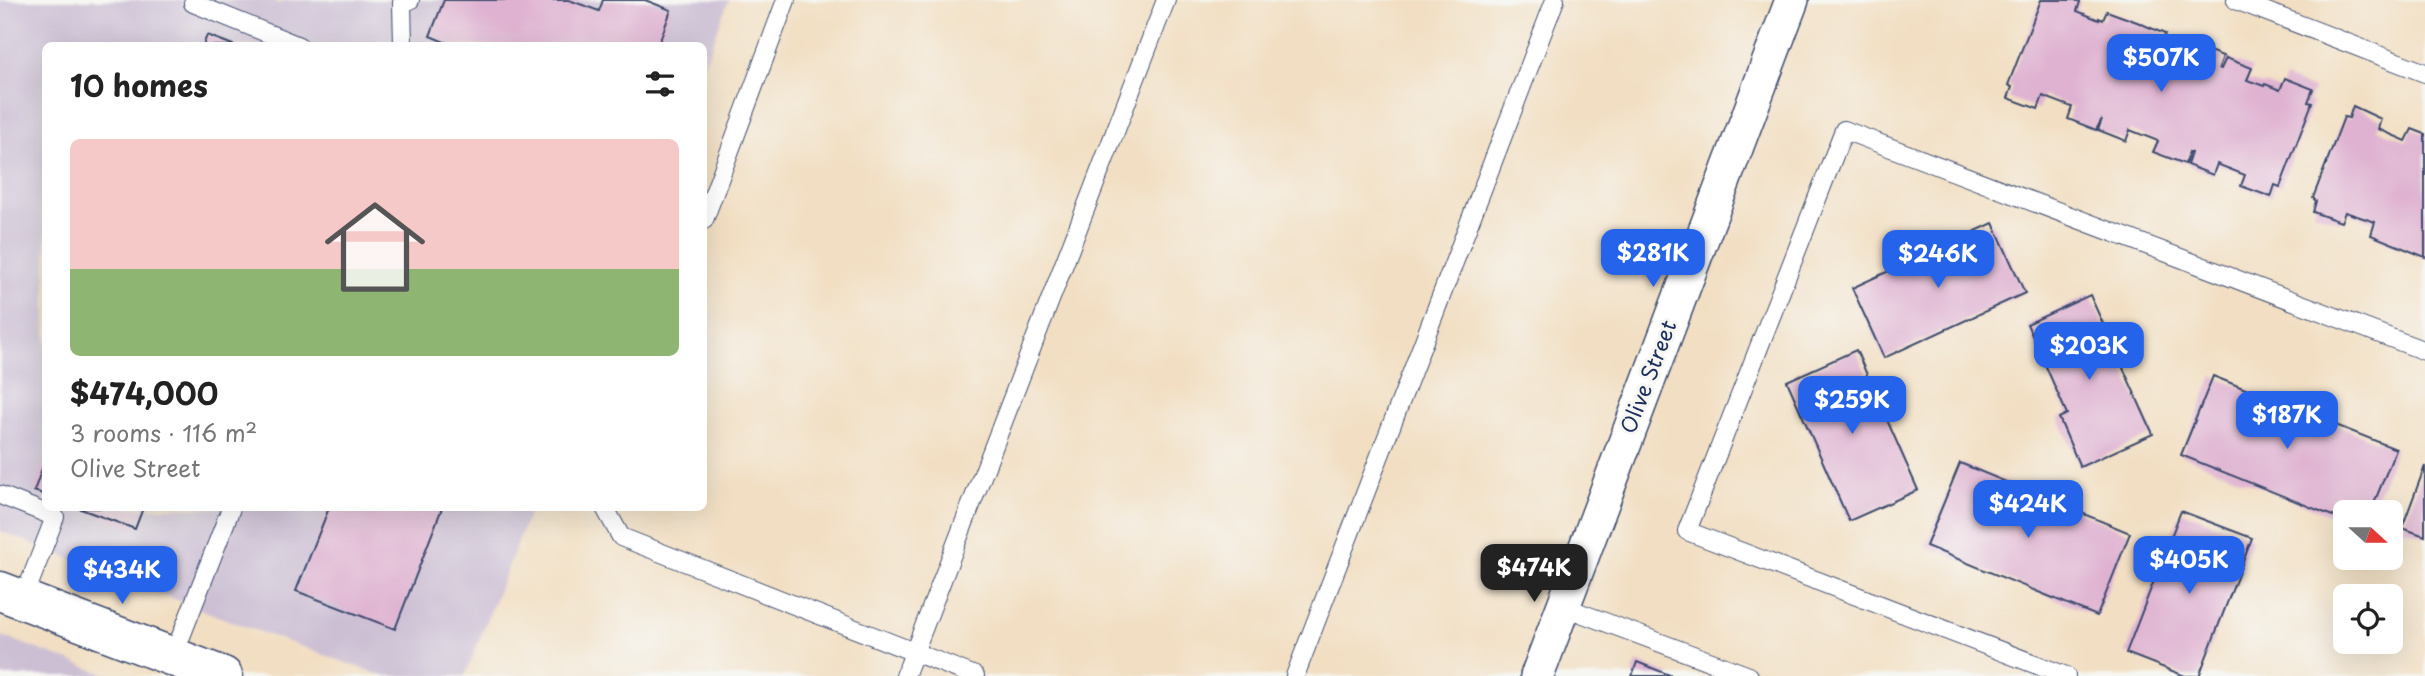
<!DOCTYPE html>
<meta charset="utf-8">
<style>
body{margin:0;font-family:"Playpen Sans",sans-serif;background:#f2f2f2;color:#222;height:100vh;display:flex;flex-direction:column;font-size:26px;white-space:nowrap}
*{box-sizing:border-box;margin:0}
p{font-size:23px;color:#767676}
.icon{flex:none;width:38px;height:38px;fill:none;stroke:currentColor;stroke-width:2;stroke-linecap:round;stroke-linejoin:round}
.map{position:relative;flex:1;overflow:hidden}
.drawer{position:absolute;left:42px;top:42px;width:665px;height:469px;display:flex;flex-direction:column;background:#fff;border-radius:10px;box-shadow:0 7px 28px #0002}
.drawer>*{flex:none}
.needle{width:46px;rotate:111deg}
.fabs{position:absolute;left:2333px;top:500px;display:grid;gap:14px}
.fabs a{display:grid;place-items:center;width:70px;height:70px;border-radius:10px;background:#fff;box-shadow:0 7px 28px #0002;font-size:35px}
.price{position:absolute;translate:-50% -60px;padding:0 16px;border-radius:14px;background:#2563eb;color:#fff;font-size:23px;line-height:46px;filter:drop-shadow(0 2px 4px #0008)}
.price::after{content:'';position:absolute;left:50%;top:42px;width:21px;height:16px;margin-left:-10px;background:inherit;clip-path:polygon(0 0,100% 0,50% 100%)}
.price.on{background:#222;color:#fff}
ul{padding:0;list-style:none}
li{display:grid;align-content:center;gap:14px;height:371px;padding:0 28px}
li span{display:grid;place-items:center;height:217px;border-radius:10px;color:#555}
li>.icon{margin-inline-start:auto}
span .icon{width:126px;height:126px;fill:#fffc;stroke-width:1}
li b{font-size:30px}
h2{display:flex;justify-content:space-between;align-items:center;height:84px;padding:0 28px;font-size:30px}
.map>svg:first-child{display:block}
.industrial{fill:#ccbfd4}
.building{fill:#dfb2d1}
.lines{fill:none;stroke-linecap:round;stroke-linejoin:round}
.service-casing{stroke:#3b496d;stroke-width:20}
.minor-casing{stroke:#3b496d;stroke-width:36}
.tertiary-casing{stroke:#3b496d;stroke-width:41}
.service{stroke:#fff;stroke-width:18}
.minor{stroke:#fff;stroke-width:33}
.tertiary{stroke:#fff;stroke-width:38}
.labels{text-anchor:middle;stroke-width:6;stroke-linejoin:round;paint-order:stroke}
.street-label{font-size:21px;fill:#1b2f5e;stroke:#f6f6f2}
</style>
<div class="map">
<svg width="2425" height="676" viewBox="0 0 2425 676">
<rect width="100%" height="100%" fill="#f6f6f2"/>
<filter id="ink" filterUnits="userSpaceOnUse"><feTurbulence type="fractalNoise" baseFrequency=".0143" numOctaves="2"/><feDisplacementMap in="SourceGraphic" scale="14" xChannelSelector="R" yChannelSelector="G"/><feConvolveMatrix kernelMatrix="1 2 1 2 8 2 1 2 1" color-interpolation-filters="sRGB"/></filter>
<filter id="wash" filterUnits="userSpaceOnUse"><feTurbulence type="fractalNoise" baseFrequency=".00686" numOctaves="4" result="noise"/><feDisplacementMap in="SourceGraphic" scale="28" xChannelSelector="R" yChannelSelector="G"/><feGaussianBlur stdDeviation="1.57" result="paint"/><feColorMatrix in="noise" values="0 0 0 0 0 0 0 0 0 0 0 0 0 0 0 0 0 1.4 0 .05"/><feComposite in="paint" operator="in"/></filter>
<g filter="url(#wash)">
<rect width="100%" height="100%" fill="#f2dfc3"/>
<!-- industrial -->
<g class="industrial">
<path d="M0 0H275L277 4 288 0H729L704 65V46H46V508H531L465 676H383L233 622 0 531Z"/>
<path d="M0 635 110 676H0Z"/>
</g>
<g id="blocks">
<!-- building -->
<g class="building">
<path d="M444 0H569L599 11 603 0H645L671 10 658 46H454L430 36Z"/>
<path d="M2041 0H2075L2080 2 2077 11 2099 20V18L2103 20 2107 11 2137 22 2165 34 2161 45 2191 57 2196 46 2223 56 2219 68 2221 69 2226 58 2252 68 2247 80 2264 86 2265 84 2280 90 2285 78 2313 89 2308 102 2312 103 2280 187 2275 185 2271 197 2241 186 2245 175 2217 164 2213 175 2187 165 2191 153 2189 152 2185 164 2153 152 2158 141 2130 130 2126 141 2098 130 2102 119 2096 130 2068 119 2072 107 2043 96 2038 109 2008 98 2012 87 2008 85Z"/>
<path d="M207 35 233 45V46H203Z"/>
<path d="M2353 106 2381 119 2378 129 2406 141 2412 129 2425 134V257L2371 235 2375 222 2345 212 2341 222 2313 212 2316 201 2313 198 2344 117 2349 118Z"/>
<path d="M1993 223 2025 293 1884 358 1852 288Z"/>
<path d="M2090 295 2153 434 2080 467 2059 418 2067 414 2027 324Z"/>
<path d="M1856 350 1918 490 1849 521 1787 381Z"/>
<path d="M2213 376 2396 449 2370 513H2345V521L2181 455Z"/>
<path d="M45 460 46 461V495L34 491Z"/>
<path d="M1960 463 2130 533 2097 616 1926 546Z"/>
<path d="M2425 466V536L2402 528Z"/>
<path d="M78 508H143L135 529Z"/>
<path d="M329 508H442L395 629 296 591Z"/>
<path d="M2181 511 2252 538 2199 676H2185L2126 653Z"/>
<path d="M1637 662 1672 676H1632Z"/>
</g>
</g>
</g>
<g filter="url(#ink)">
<use href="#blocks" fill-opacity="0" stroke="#3b496d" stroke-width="2"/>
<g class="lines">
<!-- service casing -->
<g class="service-casing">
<g id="service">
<path d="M2236 0 2425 73"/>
<path d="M193 3 299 46"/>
<path d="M403 46 402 3 410 0"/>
<path d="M704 220 786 0"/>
<path d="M0 495 55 517 23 600"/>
<path d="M605 508 621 537 975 676"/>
<path d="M1562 606 1749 676"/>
<path d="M173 657 231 508"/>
<path d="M905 676 1166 0"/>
<path d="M1295 676 1555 0"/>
<path d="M2066 676 1687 531 1844 130 2425 351"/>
</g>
</g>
<!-- minor casing -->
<g class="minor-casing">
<path id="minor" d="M1537 676 1792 0"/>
</g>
<!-- tertiary casing -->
<g class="tertiary-casing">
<path id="tertiary" d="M0 591 223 676"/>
</g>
<!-- service -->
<use href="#service" class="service"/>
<!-- minor -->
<use href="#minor" class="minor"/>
<!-- tertiary -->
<use href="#tertiary" class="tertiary"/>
</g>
</g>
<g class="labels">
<!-- street labels -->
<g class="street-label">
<text transform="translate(1649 377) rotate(-69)" y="7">Olive Street</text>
</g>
</g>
</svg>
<div class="fabs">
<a><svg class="needle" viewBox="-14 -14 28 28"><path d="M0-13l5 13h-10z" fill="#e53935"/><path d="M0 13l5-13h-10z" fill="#767676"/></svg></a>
<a><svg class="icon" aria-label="locate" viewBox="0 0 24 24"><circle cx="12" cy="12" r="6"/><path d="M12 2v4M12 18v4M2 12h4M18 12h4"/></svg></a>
</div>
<b class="price" style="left:2161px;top:94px">$507K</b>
<b class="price" style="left:1653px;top:289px">$281K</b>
<b class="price" style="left:1938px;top:290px">$246K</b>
<b class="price" style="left:2089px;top:382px">$203K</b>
<b class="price" style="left:1852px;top:436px">$259K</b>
<b class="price" style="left:2287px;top:451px">$187K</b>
<b class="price" style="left:2028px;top:540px">$424K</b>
<b class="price" style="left:2189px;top:596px">$405K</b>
<b class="price on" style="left:1534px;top:604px">$474K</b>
<b class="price" style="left:122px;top:606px">$434K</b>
<section class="drawer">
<h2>10 homes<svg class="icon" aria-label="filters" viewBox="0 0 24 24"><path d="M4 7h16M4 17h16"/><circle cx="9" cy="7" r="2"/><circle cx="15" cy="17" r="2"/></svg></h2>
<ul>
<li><span style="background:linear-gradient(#f6c9c9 60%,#8fb573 0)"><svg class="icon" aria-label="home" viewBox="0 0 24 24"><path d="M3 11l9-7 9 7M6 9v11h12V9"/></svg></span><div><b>$474,000</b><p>3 rooms · 116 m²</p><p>Olive Street</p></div></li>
</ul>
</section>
</div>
